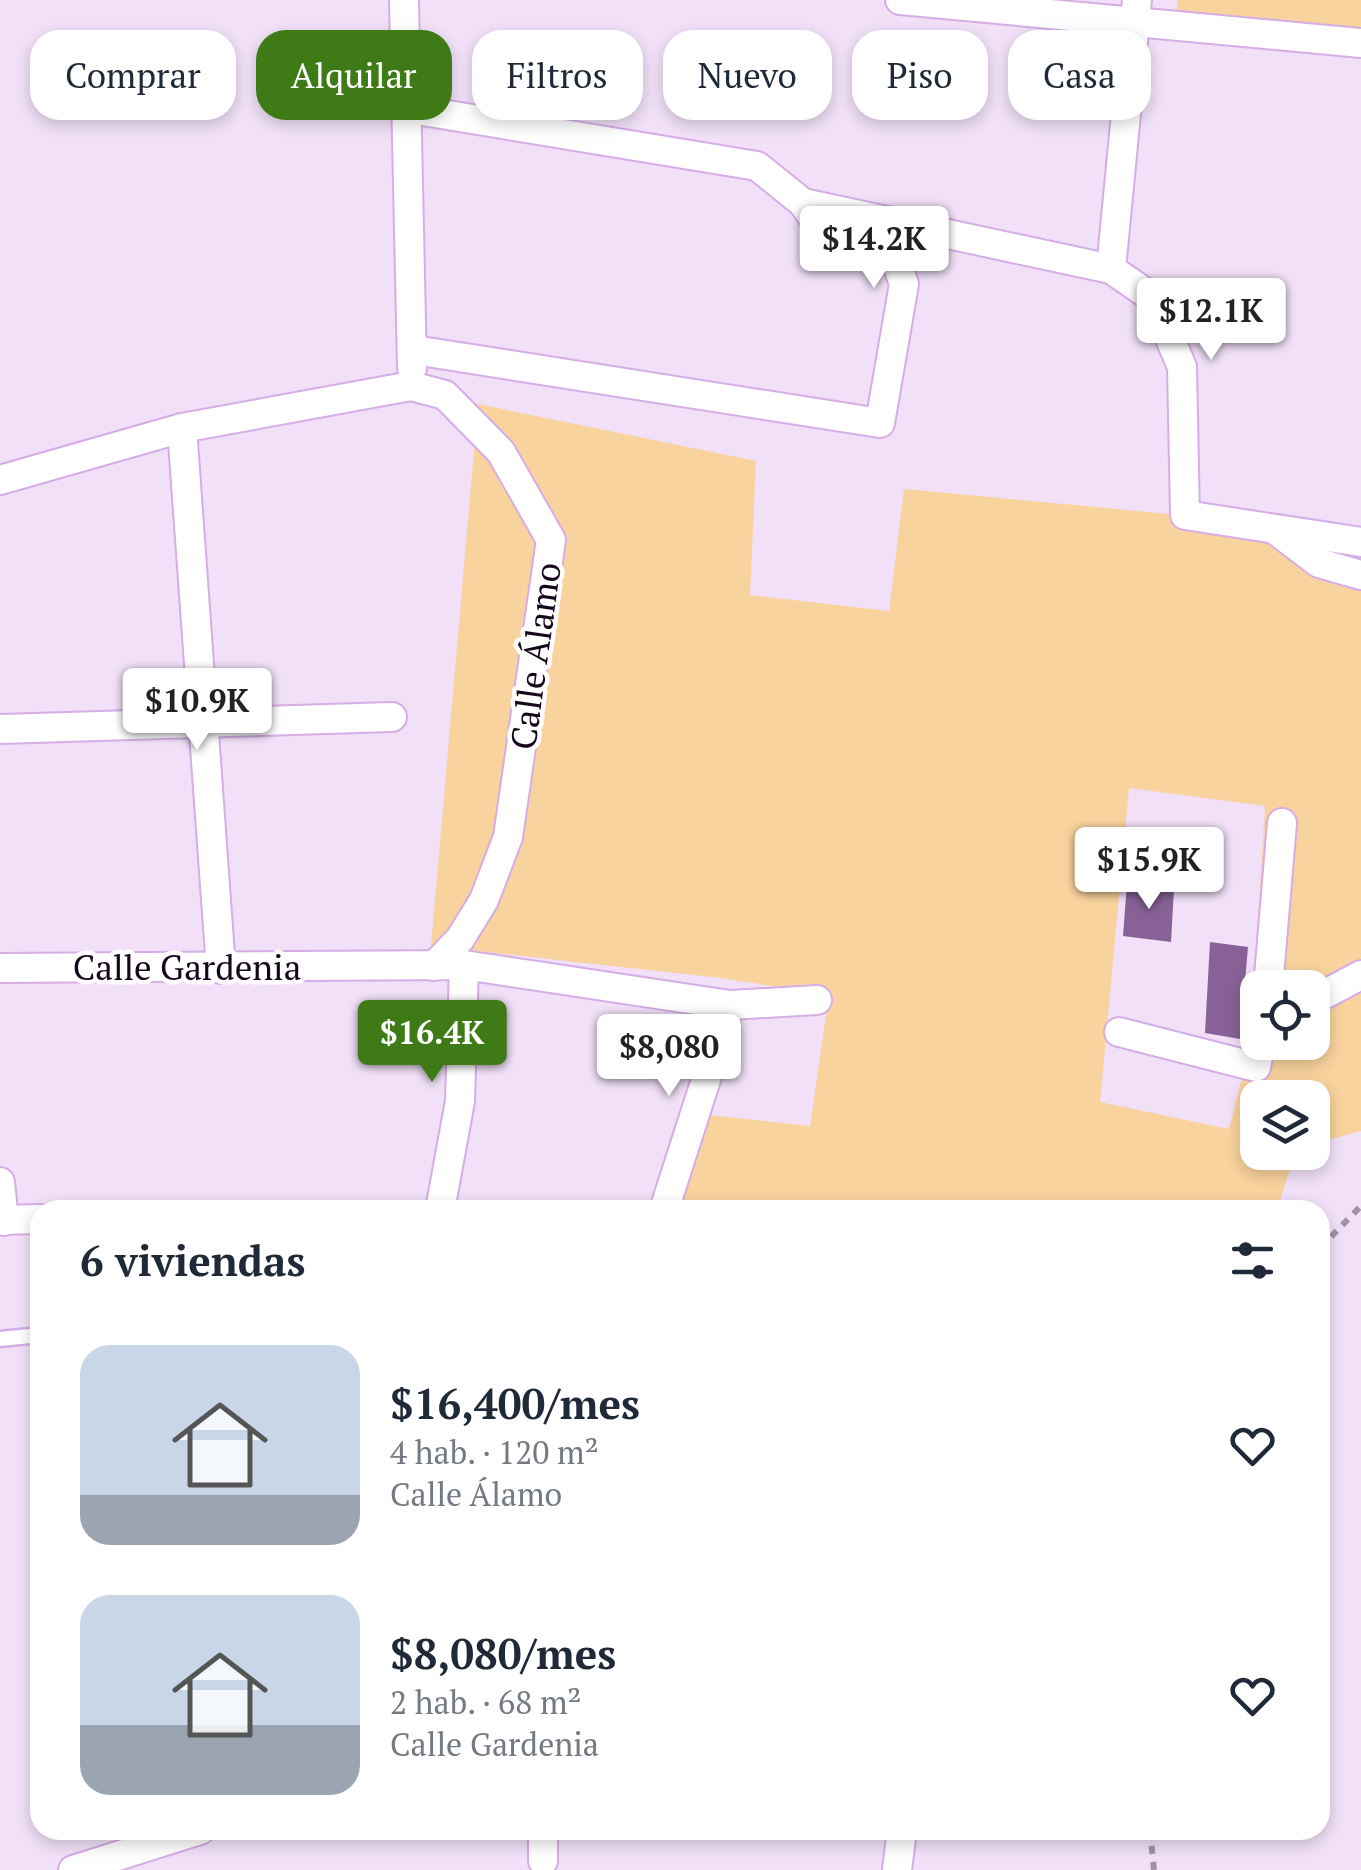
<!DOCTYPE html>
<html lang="es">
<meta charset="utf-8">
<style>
body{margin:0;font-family:"PT Serif",serif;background:#f2f2f3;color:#1f2937;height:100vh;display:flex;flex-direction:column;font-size:38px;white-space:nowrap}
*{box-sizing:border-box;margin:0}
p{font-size:32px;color:#747a83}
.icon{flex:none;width:55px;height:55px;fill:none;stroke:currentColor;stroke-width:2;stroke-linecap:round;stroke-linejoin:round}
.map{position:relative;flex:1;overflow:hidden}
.side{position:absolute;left:30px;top:1200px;width:1300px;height:640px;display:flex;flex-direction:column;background:#fff;border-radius:30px;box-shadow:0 5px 15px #0003}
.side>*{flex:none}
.hud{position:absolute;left:30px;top:30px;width:1302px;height:90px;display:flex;gap:20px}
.buttons{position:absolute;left:1240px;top:970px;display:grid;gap:20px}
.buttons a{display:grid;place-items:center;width:90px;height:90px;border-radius:20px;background:#fff;box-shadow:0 5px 15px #0003;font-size:50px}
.price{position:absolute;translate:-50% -85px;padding:0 22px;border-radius:10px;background:#fff;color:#222;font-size:32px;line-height:65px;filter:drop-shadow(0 2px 5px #0008)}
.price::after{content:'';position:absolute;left:50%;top:60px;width:30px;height:22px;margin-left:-15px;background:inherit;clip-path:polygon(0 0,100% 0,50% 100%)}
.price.current{background:#3e7b16;color:#fff}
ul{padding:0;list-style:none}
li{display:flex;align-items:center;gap:30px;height:250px;padding:0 50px}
li span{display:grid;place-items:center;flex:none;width:280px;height:200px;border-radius:30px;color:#555}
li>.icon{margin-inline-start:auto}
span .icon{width:120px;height:120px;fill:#fffc;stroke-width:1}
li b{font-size:42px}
h2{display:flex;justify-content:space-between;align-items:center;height:120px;padding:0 50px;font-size:42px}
.tag{padding:0 35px;border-radius:30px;background:#fff;box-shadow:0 5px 15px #0003;font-size:35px;line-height:90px}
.tag.current{background:#3e7b16;color:#fff}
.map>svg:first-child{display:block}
.green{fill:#f9d39d;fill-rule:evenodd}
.building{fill:#886297}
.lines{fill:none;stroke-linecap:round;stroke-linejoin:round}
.lane-casing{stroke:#d6ade7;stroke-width:19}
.street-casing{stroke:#d6ade7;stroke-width:32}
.path{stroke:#a090a7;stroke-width:6;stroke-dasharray:8 8;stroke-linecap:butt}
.lane{stroke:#fff;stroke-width:14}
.street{stroke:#fff;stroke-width:28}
.labels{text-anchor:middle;stroke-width:9;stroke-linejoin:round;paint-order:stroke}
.street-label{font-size:35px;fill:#15061a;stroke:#fff}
</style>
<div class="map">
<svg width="1361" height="1870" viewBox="0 0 1361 1870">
<rect width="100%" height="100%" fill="#f1e0f8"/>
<!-- green -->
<g class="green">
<path d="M1178 0H1361V36L1175 19Z"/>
<path d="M478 404 756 461 750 595 889 611 904 489 1361 532V1131L1313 1144 1312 1098H1258V1152L1295 1153 1277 1210H674L700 1114 810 1126 829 995 721 978 431 946ZM1129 788 1265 806 1250 1046 1229 1129 1100 1102ZM1258 988H1312V1042H1258Z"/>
</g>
<!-- building -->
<g class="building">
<path d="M1127 883 1174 888 1171 942 1123 936Z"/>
<path d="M1210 942 1248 947 1240 1039 1205 1033Z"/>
</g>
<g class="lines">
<!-- lane casing -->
<g class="lane-casing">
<path id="lane" d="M0 1339 40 1335"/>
</g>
<!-- street casing -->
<g class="street-casing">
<g id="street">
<path d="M404 0 412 368"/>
<path d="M900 0 1361 43"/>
<path d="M405 108 757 166 803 203 1111 269 1153 298 1182 367 1185 515 1361 542"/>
<path d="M1111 269 1137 0"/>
<path d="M414 350 880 423 904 284 893 253 821 229 803 203"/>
<path d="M182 428 221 969"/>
<path d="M0 480 182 428 411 386 445 395 501 452 551 540 508 837 484 900 460 939 434 966"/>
<path d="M1278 532 1319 563 1361 575"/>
<path d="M0 729 392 717"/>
<path d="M0 968 464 965 730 1005 817 1000"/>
<path d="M1268 988 1282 823"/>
<path d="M1312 1001 1361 975"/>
<path d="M1119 1032 1256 1067 1261 1042"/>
<path d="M0 1182 4 1221"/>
<path d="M440 1210 460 1101 464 965"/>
<path d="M664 1210 730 1005"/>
<path d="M0 1220 40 1219"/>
<path d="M543 1861V1830"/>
<path d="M73 1870 200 1830"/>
<path d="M897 1870 902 1830"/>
</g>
</g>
<!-- path -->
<g class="path">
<path d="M1320 1248 1361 1206"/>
<path d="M1150 1830 1154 1870"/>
</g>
<!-- lane -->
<use href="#lane" class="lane"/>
<!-- street -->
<use href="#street" class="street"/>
</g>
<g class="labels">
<!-- street labels -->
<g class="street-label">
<text transform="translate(536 656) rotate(-82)" y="12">Calle Álamo</text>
<text x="187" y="980">Calle Gardenia</text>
</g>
</g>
</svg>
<div class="buttons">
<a><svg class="icon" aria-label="locate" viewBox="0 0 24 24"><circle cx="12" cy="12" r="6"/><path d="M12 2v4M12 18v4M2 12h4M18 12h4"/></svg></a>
<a><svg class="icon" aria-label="layers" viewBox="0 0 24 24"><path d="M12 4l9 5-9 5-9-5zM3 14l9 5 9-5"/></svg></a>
</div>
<b class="price" style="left:874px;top:291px">$14.2K</b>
<b class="price" style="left:1211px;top:363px">$12.1K</b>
<b class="price" style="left:197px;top:753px">$10.9K</b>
<b class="price" style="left:1149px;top:912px">$15.9K</b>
<b class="price current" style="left:432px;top:1085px">$16.4K</b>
<b class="price" style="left:669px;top:1099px">$8,080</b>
<div class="hud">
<a class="tag">Comprar</a>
<a class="tag current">Alquilar</a>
<a class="tag">Filtros</a>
<a class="tag">Nuevo</a>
<a class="tag">Piso</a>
<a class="tag">Casa</a>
</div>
<section class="side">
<h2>6 viviendas<svg class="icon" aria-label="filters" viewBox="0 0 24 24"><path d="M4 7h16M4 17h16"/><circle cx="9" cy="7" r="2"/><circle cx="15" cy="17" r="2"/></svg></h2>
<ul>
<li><span style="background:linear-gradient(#c9d6e8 75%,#9aa5b1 0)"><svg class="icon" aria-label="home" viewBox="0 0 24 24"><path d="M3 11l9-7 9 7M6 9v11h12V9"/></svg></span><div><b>$16,400/mes</b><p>4 hab. · 120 m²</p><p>Calle Álamo</p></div><svg class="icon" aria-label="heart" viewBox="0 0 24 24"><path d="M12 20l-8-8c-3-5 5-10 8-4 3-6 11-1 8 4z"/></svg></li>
<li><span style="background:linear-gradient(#c9d6e8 65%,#9aa5b1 0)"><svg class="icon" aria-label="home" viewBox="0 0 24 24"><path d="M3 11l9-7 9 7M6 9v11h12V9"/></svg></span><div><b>$8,080/mes</b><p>2 hab. · 68 m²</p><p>Calle Gardenia</p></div><svg class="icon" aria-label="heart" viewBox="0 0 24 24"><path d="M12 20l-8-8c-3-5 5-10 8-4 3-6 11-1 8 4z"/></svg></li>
</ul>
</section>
</div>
